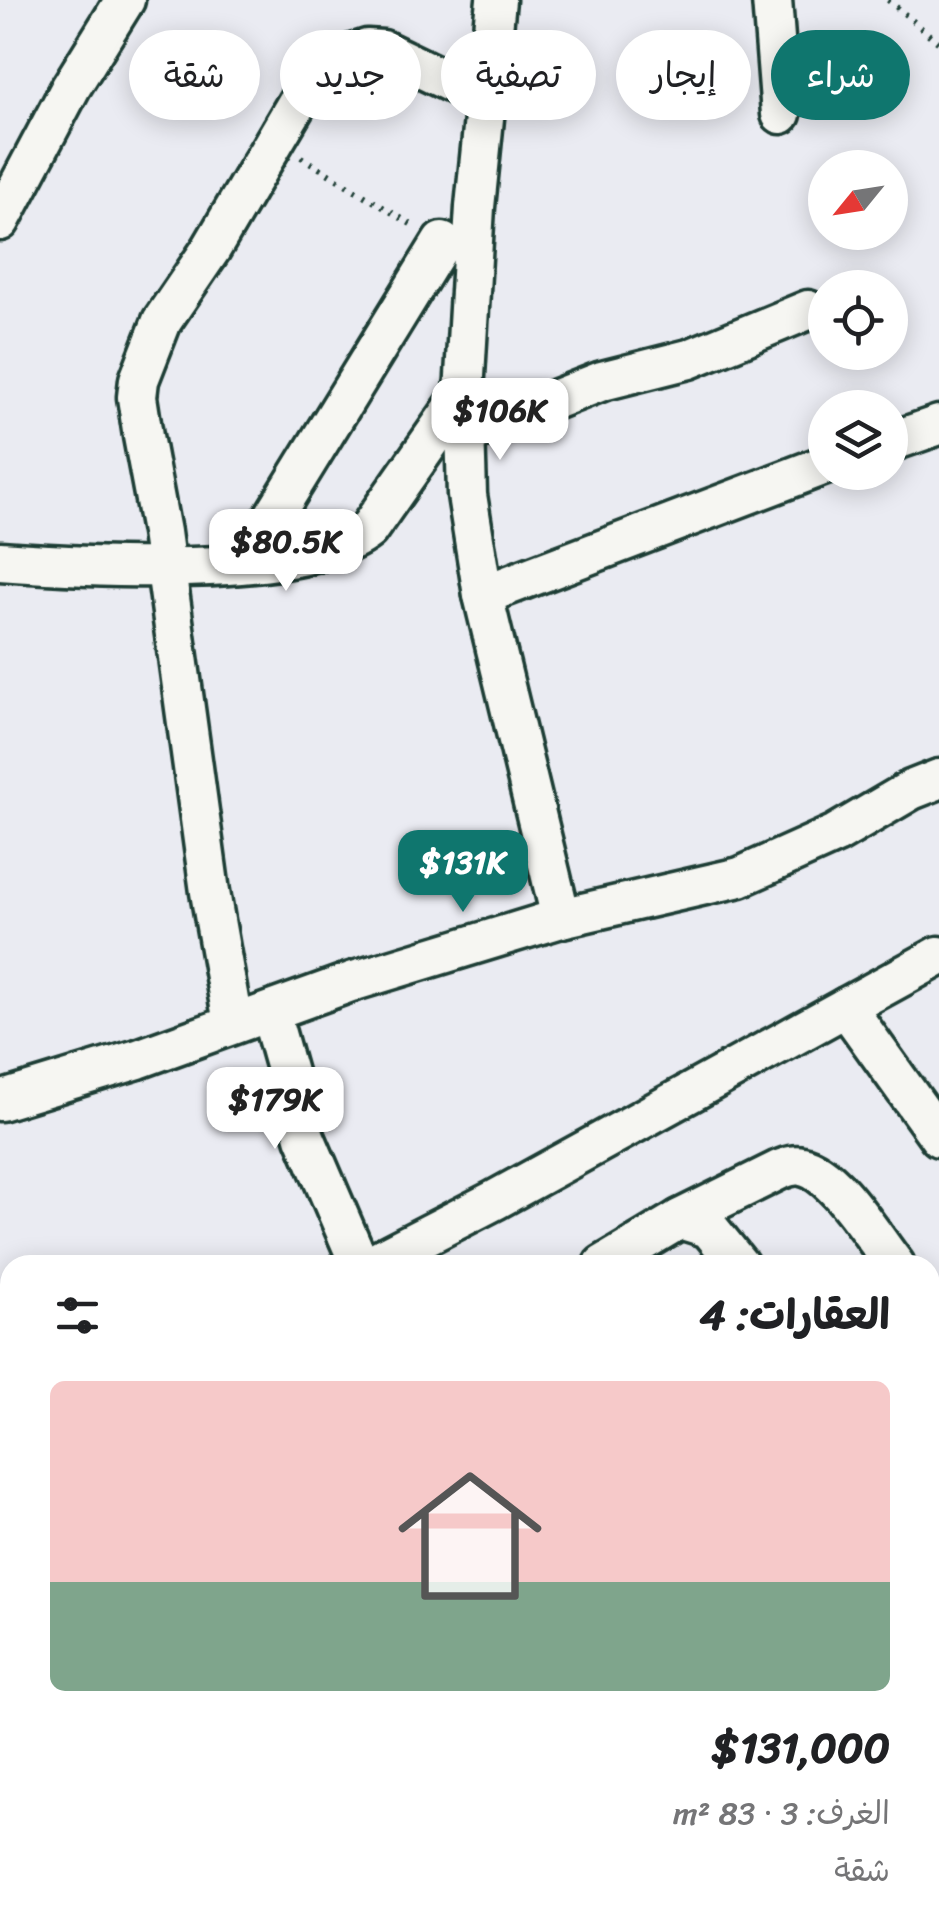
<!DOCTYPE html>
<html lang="ar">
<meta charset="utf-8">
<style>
body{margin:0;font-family:Sriracha,"Playpen Sans Arabic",sans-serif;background:#f2f2f2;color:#202124;direction:rtl;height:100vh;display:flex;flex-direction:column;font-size:38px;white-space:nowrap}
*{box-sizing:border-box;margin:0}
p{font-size:32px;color:#757577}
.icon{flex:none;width:55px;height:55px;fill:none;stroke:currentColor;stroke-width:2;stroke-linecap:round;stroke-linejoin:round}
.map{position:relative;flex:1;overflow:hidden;direction:ltr}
.drawer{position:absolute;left:0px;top:1255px;width:940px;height:670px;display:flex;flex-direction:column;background:#fff;border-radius:30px 30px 0 0;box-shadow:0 5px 25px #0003;direction:rtl}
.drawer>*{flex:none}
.hud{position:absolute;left:30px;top:30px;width:880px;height:90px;direction:rtl;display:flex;gap:20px}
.needle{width:65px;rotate:240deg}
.controls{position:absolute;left:808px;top:150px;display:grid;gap:20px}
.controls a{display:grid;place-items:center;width:100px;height:100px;border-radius:50%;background:#fff;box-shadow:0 5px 25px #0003;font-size:50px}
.price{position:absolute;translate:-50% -85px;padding:0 22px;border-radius:20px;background:#fff;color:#222;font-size:32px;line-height:65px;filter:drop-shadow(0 2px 5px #0008)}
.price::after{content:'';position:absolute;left:50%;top:60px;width:30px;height:22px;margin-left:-15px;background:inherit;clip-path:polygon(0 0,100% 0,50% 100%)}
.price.current{background:#0f766e;color:#fff}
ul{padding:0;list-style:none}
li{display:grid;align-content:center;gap:20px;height:530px;padding:0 50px}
li span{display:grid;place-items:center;height:310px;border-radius:15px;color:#555}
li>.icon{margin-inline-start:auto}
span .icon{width:180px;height:180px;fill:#fffc;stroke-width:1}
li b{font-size:42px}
h2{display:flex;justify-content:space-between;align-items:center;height:120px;padding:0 50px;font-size:42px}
.pill{padding:0 35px;border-radius:45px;background:#fff;box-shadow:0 5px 25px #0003;font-size:35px;line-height:90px}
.pill.current{background:#0f766e;color:#fff}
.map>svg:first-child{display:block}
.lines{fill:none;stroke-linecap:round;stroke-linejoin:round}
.minor-casing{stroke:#1f3d34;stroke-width:45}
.path{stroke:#1f3d34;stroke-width:6;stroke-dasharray:2.5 8;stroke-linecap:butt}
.minor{stroke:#f6f6f2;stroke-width:38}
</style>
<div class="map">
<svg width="939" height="1925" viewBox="0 0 939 1925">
<rect width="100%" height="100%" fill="#eaebf2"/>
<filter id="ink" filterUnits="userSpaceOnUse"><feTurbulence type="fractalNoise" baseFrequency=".01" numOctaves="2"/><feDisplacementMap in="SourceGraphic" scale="20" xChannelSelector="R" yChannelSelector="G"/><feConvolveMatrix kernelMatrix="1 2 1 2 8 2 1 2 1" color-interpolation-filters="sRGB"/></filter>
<g filter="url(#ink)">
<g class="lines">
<!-- minor casing -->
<g class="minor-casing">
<g id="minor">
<path d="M496 0 475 207 464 393 467 495 483 595 561 918"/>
<path d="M772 0 781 114"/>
<path d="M0 221 71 87 125 0"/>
<path d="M465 435 602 381 689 359 808 310"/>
<path d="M890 442 939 425"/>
<path d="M0 561C83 567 305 581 368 530L464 393"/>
<path d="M245 563 442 242"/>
<path d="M483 595 825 465"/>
<path d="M846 1007 939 1137"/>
<path d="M270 1012 305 1137 360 1265"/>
<path d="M233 1023 210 892 161 532 143 436 137 397 139 380 162 321 211 249 304 91 333 64 352 54 367 49 383 50 487 100"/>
<path d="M0 1101 138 1059 351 982 561 918 740 877 836 834 911 790 939 779"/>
<path d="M680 1219 779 1170C787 1167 793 1164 802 1166 835 1172 874 1239 895 1265"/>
<path d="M369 1265 495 1200 939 956"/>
<path d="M603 1265 680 1219 709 1228 739 1265"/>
<path d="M930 1308 939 1319"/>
<path d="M0 1329 10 1346"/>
<path d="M930 1473 939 1484"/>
<path d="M930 1603 939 1598"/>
<path d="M252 1915 254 1925"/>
<path d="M528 1915 544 1925"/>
<path d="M171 1925 183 1915"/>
</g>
</g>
<!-- path -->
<g class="path">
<path d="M888 0 939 43"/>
<path d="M301 157 414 226"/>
<path d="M793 1915 804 1925"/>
</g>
<!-- minor -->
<use href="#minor" class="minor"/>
</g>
</g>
</svg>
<div class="controls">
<a><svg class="needle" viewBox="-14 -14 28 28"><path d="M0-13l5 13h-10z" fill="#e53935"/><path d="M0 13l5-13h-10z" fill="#757577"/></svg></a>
<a><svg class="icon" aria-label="locate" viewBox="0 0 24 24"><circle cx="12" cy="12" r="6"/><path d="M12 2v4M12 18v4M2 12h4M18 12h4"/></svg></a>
<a><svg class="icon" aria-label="layers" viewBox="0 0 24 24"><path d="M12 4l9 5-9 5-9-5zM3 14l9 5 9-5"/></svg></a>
</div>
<b class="price" style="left:500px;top:463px">$106K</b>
<b class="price" style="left:286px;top:594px">$80.5K</b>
<b class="price current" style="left:463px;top:915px">$131K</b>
<b class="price" style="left:275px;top:1152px">$179K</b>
<div class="hud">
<a class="pill current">شراء</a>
<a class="pill">إيجار</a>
<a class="pill">تصفية</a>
<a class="pill">جديد</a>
<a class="pill">شقة</a>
</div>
<section class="drawer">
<h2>العقارات: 4<svg class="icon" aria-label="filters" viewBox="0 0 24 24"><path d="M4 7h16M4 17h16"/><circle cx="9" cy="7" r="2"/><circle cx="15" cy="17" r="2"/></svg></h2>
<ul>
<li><span style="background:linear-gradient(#f6c9c9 65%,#7fa58c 0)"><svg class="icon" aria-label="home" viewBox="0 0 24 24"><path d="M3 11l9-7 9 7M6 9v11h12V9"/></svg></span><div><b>$131,000</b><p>الغرف: 3 · 83 m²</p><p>شقة</p></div></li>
</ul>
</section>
</div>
